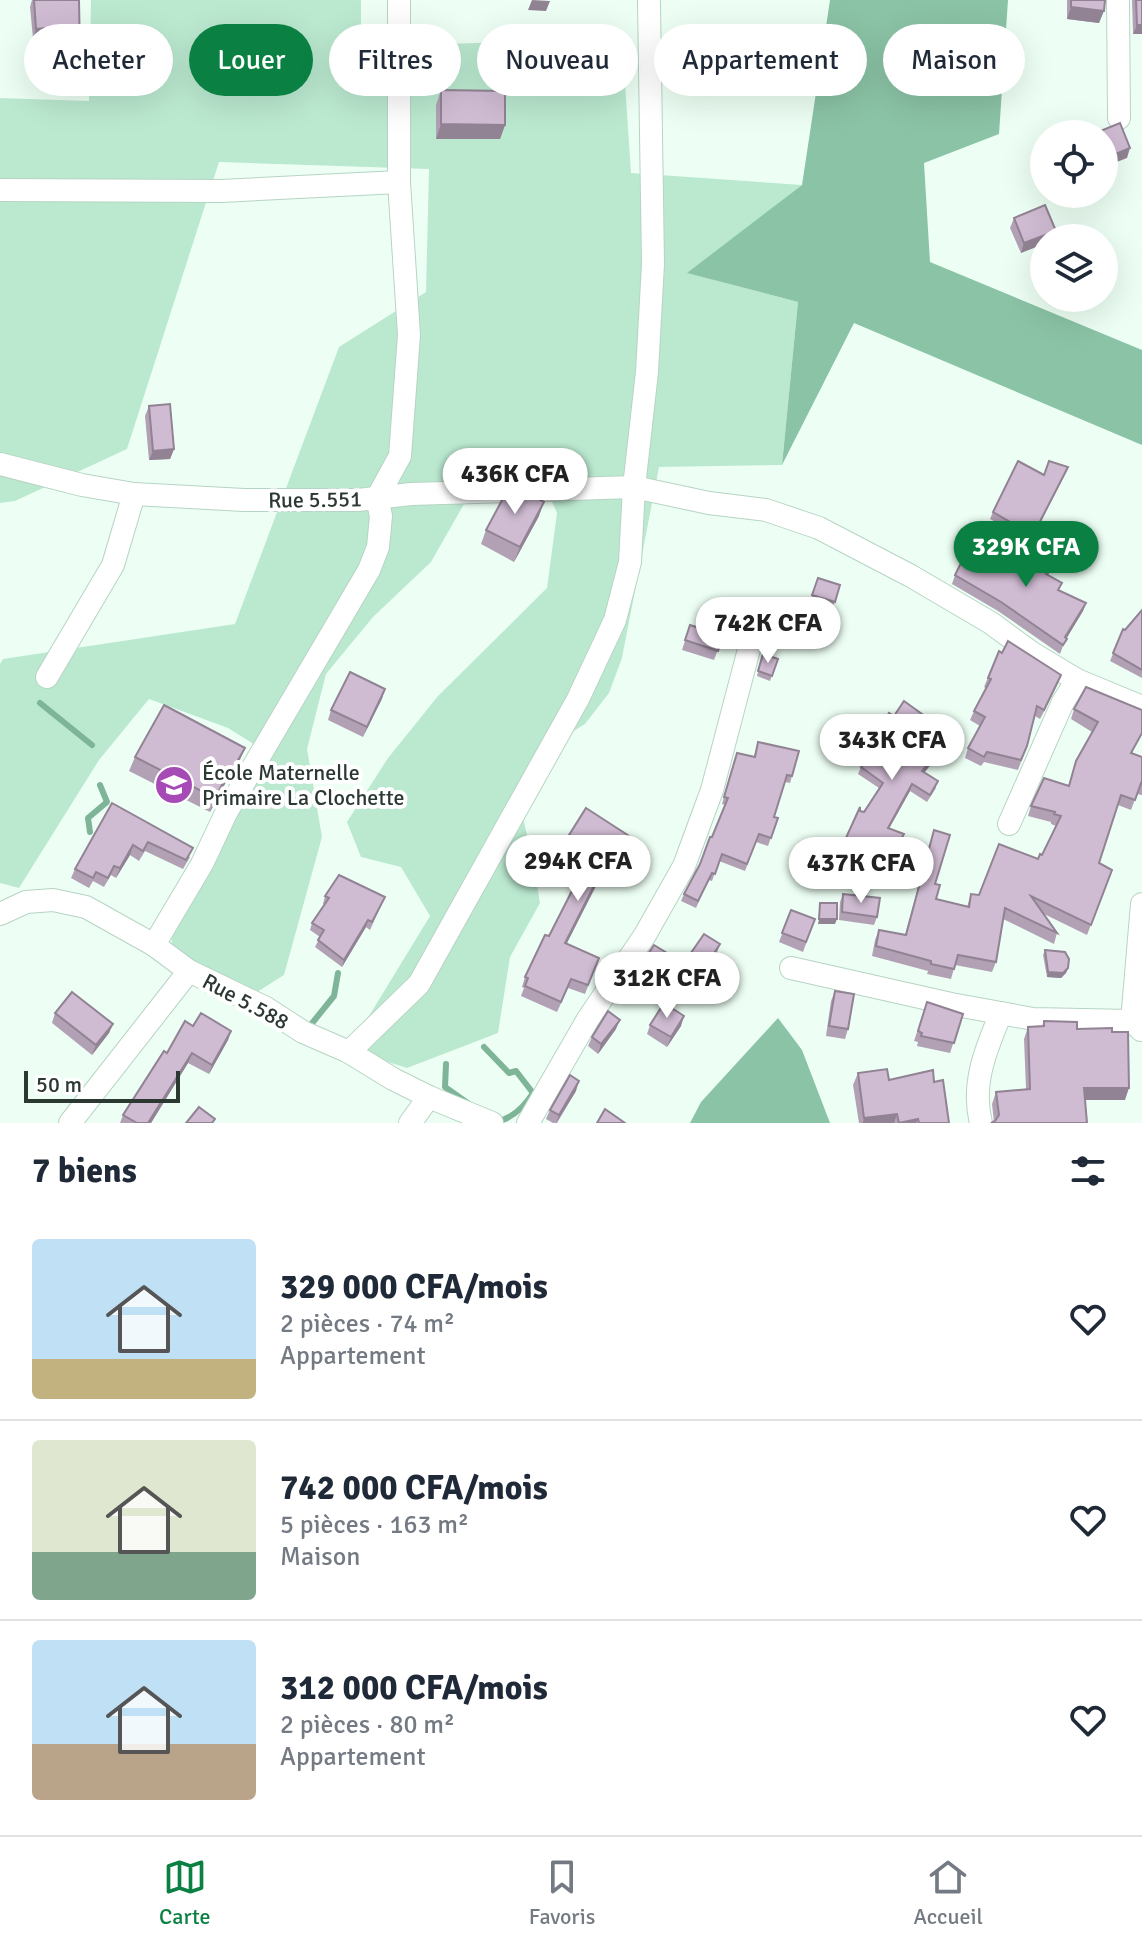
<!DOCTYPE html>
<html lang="fr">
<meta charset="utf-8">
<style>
body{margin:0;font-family:Signika,sans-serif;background:#f2f2f3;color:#1f2937;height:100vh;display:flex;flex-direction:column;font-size:30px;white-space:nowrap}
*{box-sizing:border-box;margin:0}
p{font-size:26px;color:#747a83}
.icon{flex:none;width:44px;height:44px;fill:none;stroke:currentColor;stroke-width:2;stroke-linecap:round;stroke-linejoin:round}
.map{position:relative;height:1123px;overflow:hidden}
.side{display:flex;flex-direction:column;background:#fff;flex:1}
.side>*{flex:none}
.guide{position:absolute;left:24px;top:24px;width:1094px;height:72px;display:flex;gap:16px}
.controls{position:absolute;left:1030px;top:120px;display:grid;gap:16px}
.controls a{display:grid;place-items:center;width:88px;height:88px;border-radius:50%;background:#fff;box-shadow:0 8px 32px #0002;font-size:40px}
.scale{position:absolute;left:24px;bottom:20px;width:156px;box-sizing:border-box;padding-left:8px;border:4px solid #2c3832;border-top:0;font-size:22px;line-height:28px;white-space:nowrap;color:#2c3832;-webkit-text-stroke:6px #fff;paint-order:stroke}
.price{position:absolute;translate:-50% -68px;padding:0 18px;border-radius:28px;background:#fff;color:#222;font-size:26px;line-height:52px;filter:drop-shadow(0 2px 4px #0008)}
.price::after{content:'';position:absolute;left:50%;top:48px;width:24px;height:18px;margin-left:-12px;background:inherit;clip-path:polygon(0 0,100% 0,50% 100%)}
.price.current{background:#0b8043;color:#fff}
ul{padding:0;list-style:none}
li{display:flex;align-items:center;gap:24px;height:200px;padding:0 32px}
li+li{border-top:2px solid #e0e1e3}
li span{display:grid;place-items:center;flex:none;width:224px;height:160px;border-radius:8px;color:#555}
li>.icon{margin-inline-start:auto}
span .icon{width:96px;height:96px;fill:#fffc;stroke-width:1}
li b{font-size:34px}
h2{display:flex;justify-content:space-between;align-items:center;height:96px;padding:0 32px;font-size:34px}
.pill{padding:0 28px;border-radius:36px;background:#fff;box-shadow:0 8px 32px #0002;font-size:28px;line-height:72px}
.pill.current{background:#0b8043;color:#fff}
.tab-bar{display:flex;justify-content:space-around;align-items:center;height:112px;border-top:2px solid #e0e1e3;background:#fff;font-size:22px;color:#747a83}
.tab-bar a{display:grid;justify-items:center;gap:4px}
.tab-bar .current{color:#0b8043}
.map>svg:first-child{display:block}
.green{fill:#bbe9d0}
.forest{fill:#8bc3a6}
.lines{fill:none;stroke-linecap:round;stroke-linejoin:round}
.stream{stroke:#7eb599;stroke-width:6}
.minor-casing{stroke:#b6d4c3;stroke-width:24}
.minor{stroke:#fff;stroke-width:22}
.wall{fill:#b2a1b5}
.shaded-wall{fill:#918393}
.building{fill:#cfbbd2;stroke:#918393;stroke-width:2}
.labels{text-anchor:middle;stroke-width:8;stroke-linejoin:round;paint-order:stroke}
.street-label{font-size:22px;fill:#2c3832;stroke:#fff}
.poi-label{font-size:22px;fill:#2c3832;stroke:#fff;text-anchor:start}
</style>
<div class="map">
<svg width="1142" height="1123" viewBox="0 0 1142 1123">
<rect width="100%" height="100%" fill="#edfff4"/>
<!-- green -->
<path class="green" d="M91 0H361V47L622 38 631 173 802 185 688 273 798 302 782 465 659 467 622 658 609 693 585 724 551 745 521 810 532 855 540 903 510 957 498 1033 407 1068 372 1057 358 1034 430 916 401 867 361 857 347 822 388 758 438 696 547 588 557 513 542 479 501 475 468 497 431 562 373 617 326 674 307 749 322 837 284 975 254 994 172 953 171 909 203 855 273 756 228 728 149 699 99 760 19 888 0 883V664L3 659 235 624 339 347 426 292 429 169 219 162 127 449 15 501 0 503V98L89 101Z"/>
<!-- forest -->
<g class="forest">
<path d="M830 0H1008L999 134 924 163 930 262 1142 350V445L854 323 782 465 798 302 687 273 802 185Z"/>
<path d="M778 1018 802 1050 830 1123H690L701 1102Z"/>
</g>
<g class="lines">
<!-- stream -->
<g class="stream">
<path d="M40 703 92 745"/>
<path d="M90 832 88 818 107 802 100 785"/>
<path d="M309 1027 334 996 338 973"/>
<path d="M484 1047 509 1073 516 1071 533 1093C524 1107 512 1119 495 1122"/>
<path d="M446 1064 445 1087 469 1104"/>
</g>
<!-- minor casing -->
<g class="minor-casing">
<g id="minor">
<path d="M1118 0 1119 118"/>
<path d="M0 190 221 191 399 182"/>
<path d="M0 464 82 485 134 494 244 500H358L411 494 634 487 709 503 766 510 819 528 911 576 991 623 1032 653 1077 680 1142 707"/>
<path d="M47 677 113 565 134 494"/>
<path d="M1009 824 1063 702 1077 680"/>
<path d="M0 914 26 902 53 900 86 907 154 945 189 971 266 1008 303 1032 349 1052 393 1079 429 1097 492 1123"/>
<path d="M154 945 202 864 226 813 369 570 378 547 381 516 377 498 400 456 409 335 399 182V0"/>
<path d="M791 968 951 1004 1033 1019 1132 1021"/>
<path d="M1141 1030 1132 1021 1142 904"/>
<path d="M349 1052 419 984 578 699 615 620 630 562 634 487 647 372 653 264 649 3"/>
<path d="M70 1123 189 971"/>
<path d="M410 1123 429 1097"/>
<path d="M528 1123 588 1019 645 935 684 866 712 790 753 634"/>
<path d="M981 1123C971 1084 986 1049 1001 1013"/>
</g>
</g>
<!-- minor -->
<use href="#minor" class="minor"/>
</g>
<!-- wall -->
<g class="wall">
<path d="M32 0H79L77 65 44 74 41 38H33L30 7Z"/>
<path d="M1067 0H1105L1099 23 1067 19Z"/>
<path d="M1132 0H1142V34H1133Z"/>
<path d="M441 90 505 125 500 139H436V105Z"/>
<path d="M1014 218 1056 231 1053 238H1044L1021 253 1010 228Z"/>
<path d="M149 406 174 449 170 459 149 460 145 416Z"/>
<path d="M1065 474 1031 541 990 519 993 512 1044 475Z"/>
<path d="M539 516 514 562 481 544 486 530Z"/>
<path d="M1057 558 1053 567 1048 575 1059 590 1086 603 1083 611 1066 638 1060 654 998 611 952 584 955 575 984 563 1018 566Z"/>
<path d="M818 578 840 585 833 607 811 600Z"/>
<path d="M1142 610V678L1110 661 1123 629 1125 630Z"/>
<path d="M690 625 723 636 714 660 682 650Z"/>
<path d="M999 651 1061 675 1040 719 1035 716 1027 746 1018 770 984 762 981 766 965 758 968 748 980 726 970 720 974 711 986 688 984 687Z"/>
<path d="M763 654 778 659 770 681 757 676Z"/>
<path d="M1086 687 1133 753 1142 757V795L1137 794 1131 810 1118 805 1099 863 1112 870 1087 935 1044 914 1057 933 1054 944 1003 919 996 962 992 972 955 965 951 979 927 974 928 971 872 956 875 940 879 930 905 935 934 830 936 899 967 907 971 894 979 895 1042 855 1056 826 1051 824V822L1028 816 1031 806 1068 786 1092 732 1071 719 1074 709Z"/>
<path d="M385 689 363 737 328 720 331 710Z"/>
<path d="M894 716 926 717 920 728 931 743 937 757 924 772 936 788 927 802 910 791 889 828 902 840 886 869 859 853 858 860 856 866 837 858 860 811 864 812 879 788 858 774 861 767 880 740 877 738 879 732Z"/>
<path d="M758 742 792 776 790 783 785 782 774 817 778 818 768 846 756 842 745 871 719 861 712 881 709 880 696 908 681 901 684 894 700 864 725 805 722 804 734 761 754 756Z"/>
<path d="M135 757 239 762 228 781 227 780 210 812 129 771Z"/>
<path d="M112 803 190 857 183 869 145 851 139 861 130 855 116 878 111 875 104 887 93 881 89 888 71 878 75 869Z"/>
<path d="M640 843 637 853 617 882 603 872 566 944 599 958 585 994 568 988 557 1012 521 996 524 988 522 987 525 977 549 936 575 884 551 868 554 859Z"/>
<path d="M843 894 877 917 874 925 839 920 840 902Z"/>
<path d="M325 896 385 897 370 930 366 927 342 967 315 947 320 937 310 930 312 923 324 905 323 904Z"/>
<path d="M791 910 815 919 803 952 779 942Z"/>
<path d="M720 944 717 953 713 959 720 973 711 989 681 971 684 963Z"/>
<path d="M1045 950 1068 968 1066 973 1061 978 1047 977 1043 955Z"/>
<path d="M672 956 646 1002 626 990 628 985Z"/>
<path d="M835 991 848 1029 845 1039 826 1036 831 1001Z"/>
<path d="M927 1002 963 1014 950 1053 917 1046 918 1042 914 1041Z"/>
<path d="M55 1013 113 1024 109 1033 92 1055 52 1023Z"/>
<path d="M1044 1021 1077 1029 1125 1100H1085L994 1122 992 1104 996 1092 1026 1089 1024 1039 1028 1027 1042 1026Z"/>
<path d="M650 1025 681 1026 667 1047 647 1034Z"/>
<path d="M193 1026 231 1031 228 1040 209 1074 188 1063 151 1123H120L123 1115 167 1053Z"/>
<path d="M616 1029 598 1054 588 1046 592 1037Z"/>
<path d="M858 1073 889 1080 934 1082 949 1123H859L853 1085Z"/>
<path d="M576 1091 557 1123H553L546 1119 550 1110Z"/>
</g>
<!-- shaded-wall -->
<g class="shaded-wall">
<path d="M532 0 550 1 546 11 528 10Z"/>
<path d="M1071 7 1104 11 1099 23 1067 19Z"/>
<path d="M1137 25H1142V34H1133Z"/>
<path d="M45 28 41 38H33L36 29Z"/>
<path d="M80 55 77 65 44 74 48 65Z"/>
<path d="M441 124 505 125 500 139H436Z"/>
<path d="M1130 148 1127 158 1104 167V159Z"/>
<path d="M1056 231 1053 238H1044V244L1021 253 1024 243Z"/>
<path d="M174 449 170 459 149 460 153 451Z"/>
<path d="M1068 467 1065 474 1031 541 1033 535Z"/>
<path d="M544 502 539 516 514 562 520 547Z"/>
<path d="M1057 558 1053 567 1042 583 1046 574Z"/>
<path d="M1086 603 1083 611 1062 646 1065 637Z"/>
<path d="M1061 675 1057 685 1040 719 1044 710Z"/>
<path d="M385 689 382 699 363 737 367 727Z"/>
<path d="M245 748 239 762 228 781 234 767Z"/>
<path d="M939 751 937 757 920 778 922 771Z"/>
<path d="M232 766 227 780 210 812 215 798Z"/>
<path d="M912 784 910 791 886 834 888 828Z"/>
<path d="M640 843 637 853 617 882 621 872Z"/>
<path d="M133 845 130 855 116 878 120 868Z"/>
<path d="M606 862 603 872 562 953 565 943Z"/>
<path d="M819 919H837L835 924H818Z"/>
<path d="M368 920 366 927 342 967 344 960Z"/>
<path d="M672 956 671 961 646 1002 647 997Z"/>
<path d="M723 965 720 973 711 989 714 981Z"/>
<path d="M1068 968 1066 973 1061 978 1047 977 1048 972Z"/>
<path d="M684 1016 681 1026 667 1047 671 1037Z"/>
<path d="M620 1020 616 1029 598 1054 601 1044Z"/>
<path d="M113 1024 109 1033 92 1055 96 1045Z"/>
<path d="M231 1031 228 1040 209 1074 212 1065Z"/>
<path d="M192 1053 188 1063 151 1123H148Z"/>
<path d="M579 1081 576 1091 556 1123 559 1115Z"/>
<path d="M1084 1088H1129L1125 1100H1080Z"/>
<path d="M897 1114 894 1123H863L864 1118Z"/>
<path d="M918 1119 916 1123H900Z"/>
</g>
<!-- building -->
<g class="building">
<path d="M34 0H79L80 55 48 65 45 28 36 29Z"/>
<path d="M1071 0H1105L1104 11 1071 7Z"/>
<path d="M1136 0H1142V25H1137Z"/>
<path d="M441 90 505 91V125L441 124Z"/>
<path d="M1120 123 1130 148 1104 159V134H1093Z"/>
<path d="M1045 205 1056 231 1024 243 1014 218Z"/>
<path d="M170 404 174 449 153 451 149 406Z"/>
<path d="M1018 461 1044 475 1049 461 1068 467 1033 535 993 512Z"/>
<path d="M523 490 544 502 520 547 486 530 507 491Z"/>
<path d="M1034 543 1057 558 1046 574 1062 583 1058 590 1086 603 1065 637 1067 639 1063 645 1001 602 955 575 966 553 984 563 991 550 1018 566Z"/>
<path d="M818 578 840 585 835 602 812 595Z"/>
<path d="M1142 610V670L1113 653 1123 629 1125 630Z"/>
<path d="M690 625 723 636 718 651 685 640Z"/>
<path d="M1008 641 1061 675 1044 710 1037 706 1027 746 1021 760 987 752 984 757 968 748 985 717 974 711 991 679 988 678 999 651 1002 653Z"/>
<path d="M763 654 778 659 772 676 758 671Z"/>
<path d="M350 672 385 689 367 727 331 710Z"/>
<path d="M1086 687 1142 710V733L1131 753 1142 757V784L1141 783 1135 800 1121 795 1099 863 1112 870 1091 925 1031 896 1057 933 1005 908 996 962 958 955 954 969 931 964V961L876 946 879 930 906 935 934 830 950 835 935 884 940 885 936 899 969 907 971 894 979 895 999 844 1038 859 1040 854 1042 855 1061 816 1054 814 1055 812 1031 806 1044 778 1069 786 1076 761 1098 722 1074 709Z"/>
<path d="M904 701 926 717 918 727 932 738 929 742 939 751 922 771 938 781 930 795 912 784 888 828 904 834 888 862 859 845 858 860 840 851 860 807V811L864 812 883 783 861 767 884 734 879 732 889 713 894 716Z"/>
<path d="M164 705 245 748 234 767 232 766 215 798 135 757Z"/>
<path d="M758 742 799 751 792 776 787 775 774 817 778 818 771 838 759 834 747 864 722 854 715 874 712 873 698 901 684 894 700 864 710 837H712L728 798 724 797 737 753 755 757Z"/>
<path d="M112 803 193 848 186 860 148 842 143 851 133 845 120 868 114 866 108 878 96 872 93 878 75 869Z"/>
<path d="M586 808 640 843 621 872 606 862 565 943 599 958 588 985 571 979 561 1002 525 986 528 978 525 977 545 935 549 936 580 875 554 859Z"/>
<path d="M339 875 385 897 372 922 368 920 344 960 318 940 324 930 312 923 329 898 325 896Z"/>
<path d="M843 894 880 898 877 917 842 912Z"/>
<path d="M820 903H837V919H819Z"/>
<path d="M791 910 815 919 806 942 782 933Z"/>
<path d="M704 934 720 944 711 958 723 965 714 981 684 963Z"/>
<path d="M654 945 672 956 647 997 628 985Z"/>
<path d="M1045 950 1065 952 1069 959 1068 968 1063 973 1048 972Z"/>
<path d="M835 991 854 994 848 1029 829 1026Z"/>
<path d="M72 992 113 1024 96 1045 55 1013Z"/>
<path d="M927 1002 963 1014 954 1043 921 1036 922 1033 918 1031Z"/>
<path d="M664 1003 684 1016 671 1037 650 1025Z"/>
<path d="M608 1011 620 1020 601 1044 592 1037Z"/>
<path d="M201 1013 231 1031 212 1065 192 1053 148 1123H137L123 1115 164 1051 167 1053 185 1021 193 1026Z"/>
<path d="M1044 1021 1077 1022V1029L1112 1028V1032H1128L1129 1088H1084L1087 1123H991L995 1121 999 1115 996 1092 1030 1089 1028 1027 1044 1026Z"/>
<path d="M887 1069 889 1080 933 1070 934 1082 943 1080 949 1123H919L918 1119 899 1123 897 1114 864 1118 858 1073Z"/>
<path d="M570 1075 579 1081 559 1115 550 1110Z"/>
<path d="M199 1107 215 1119 212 1123H186Z"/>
<path d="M605 1109 625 1123H597Z"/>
</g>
<!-- icons -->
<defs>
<g id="school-disc" transform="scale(2)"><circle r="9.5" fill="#a64bb6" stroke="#fff"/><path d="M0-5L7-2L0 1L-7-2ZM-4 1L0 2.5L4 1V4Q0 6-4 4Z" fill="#fff"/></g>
</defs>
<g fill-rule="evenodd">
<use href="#school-disc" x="174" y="785"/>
</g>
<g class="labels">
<!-- street labels -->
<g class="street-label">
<text transform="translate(315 499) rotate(-1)" y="8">Rue 5.551</text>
<text transform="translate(246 1001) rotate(28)" y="8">Rue 5.588</text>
</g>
<!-- poi labels -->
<g class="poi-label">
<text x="202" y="780">École Maternelle<tspan x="202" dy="25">Primaire La Clochette</tspan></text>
</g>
</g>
</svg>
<div class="controls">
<a><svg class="icon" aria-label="locate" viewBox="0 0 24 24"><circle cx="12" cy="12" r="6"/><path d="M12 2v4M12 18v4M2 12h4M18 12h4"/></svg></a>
<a><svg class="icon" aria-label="layers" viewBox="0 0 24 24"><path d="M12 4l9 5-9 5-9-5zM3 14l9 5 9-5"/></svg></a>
</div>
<div class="scale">50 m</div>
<b class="price" style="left:515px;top:516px">436K CFA</b>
<b class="price current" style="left:1026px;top:589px">329K CFA</b>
<b class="price" style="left:768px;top:665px">742K CFA</b>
<b class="price" style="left:892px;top:782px">343K CFA</b>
<b class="price" style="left:578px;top:903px">294K CFA</b>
<b class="price" style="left:861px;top:905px">437K CFA</b>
<b class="price" style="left:667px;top:1020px">312K CFA</b>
<div class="guide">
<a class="pill">Acheter</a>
<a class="pill current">Louer</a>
<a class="pill">Filtres</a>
<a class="pill">Nouveau</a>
<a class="pill">Appartement</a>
<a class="pill">Maison</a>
</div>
</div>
<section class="side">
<h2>7 biens<svg class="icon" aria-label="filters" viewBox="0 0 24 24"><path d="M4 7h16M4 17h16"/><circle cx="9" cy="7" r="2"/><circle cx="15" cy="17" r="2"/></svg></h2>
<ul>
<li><span style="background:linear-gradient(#bfe0f5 75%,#c2b280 0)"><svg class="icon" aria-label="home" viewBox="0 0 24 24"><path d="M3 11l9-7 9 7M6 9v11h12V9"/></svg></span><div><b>329 000 CFA/mois</b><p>2 pièces · 74 m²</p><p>Appartement</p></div><svg class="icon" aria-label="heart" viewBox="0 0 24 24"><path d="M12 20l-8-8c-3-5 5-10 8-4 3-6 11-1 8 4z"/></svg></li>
<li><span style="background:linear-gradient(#dfe7d0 70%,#7fa58c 0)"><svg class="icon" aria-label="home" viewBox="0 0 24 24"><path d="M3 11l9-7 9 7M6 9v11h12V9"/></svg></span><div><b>742 000 CFA/mois</b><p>5 pièces · 163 m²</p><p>Maison</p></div><svg class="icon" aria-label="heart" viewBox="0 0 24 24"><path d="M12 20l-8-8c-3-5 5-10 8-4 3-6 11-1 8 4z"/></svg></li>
<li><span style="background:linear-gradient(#bfe0f5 65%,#b9a48a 0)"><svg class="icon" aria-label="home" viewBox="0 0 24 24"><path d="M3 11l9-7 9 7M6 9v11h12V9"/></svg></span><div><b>312 000 CFA/mois</b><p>2 pièces · 80 m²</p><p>Appartement</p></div><svg class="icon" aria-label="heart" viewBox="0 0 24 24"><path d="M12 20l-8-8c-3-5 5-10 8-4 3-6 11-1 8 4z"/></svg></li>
</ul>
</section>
<nav class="tab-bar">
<a class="current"><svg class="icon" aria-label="map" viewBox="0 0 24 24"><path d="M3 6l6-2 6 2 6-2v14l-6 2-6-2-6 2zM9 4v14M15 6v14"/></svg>Carte</a>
<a><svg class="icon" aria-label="saved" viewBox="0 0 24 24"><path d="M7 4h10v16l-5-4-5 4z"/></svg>Favoris</a>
<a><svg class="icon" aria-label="home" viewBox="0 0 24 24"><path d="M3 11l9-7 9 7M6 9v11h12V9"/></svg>Accueil</a>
</nav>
